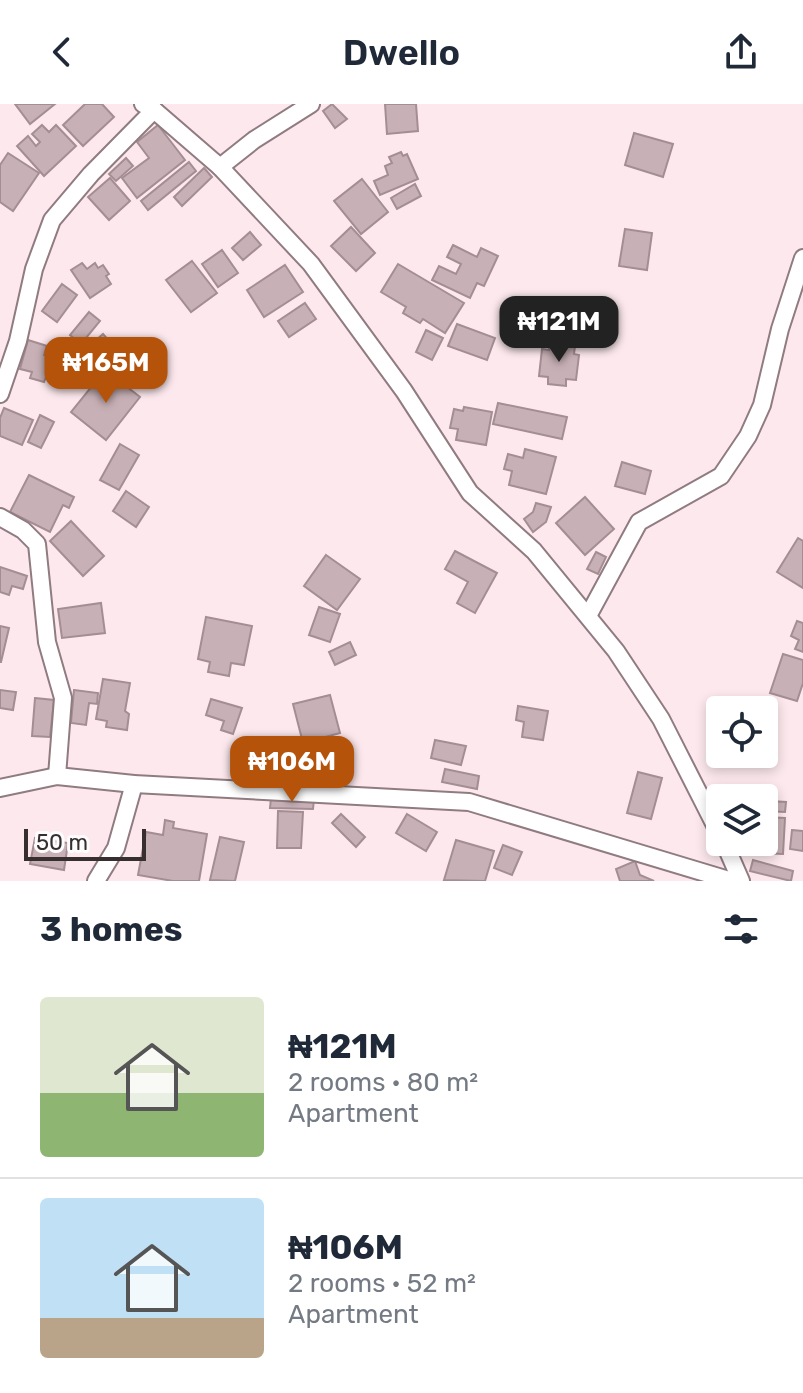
<!DOCTYPE html>
<meta charset="utf-8">
<style>
body{margin:0;font-family:Rubik,sans-serif;background:#f2f2f3;color:#1f2937;height:100vh;display:flex;flex-direction:column;font-size:30px;white-space:nowrap}
*{box-sizing:border-box;margin:0}
p{font-size:26px;color:#747a83}
.icon{flex:none;width:44px;height:44px;fill:none;stroke:currentColor;stroke-width:2;stroke-linecap:round;stroke-linejoin:round}
.map{position:relative;height:777px;overflow:hidden}
.drawer{display:flex;flex-direction:column;background:#fff;flex:1}
.drawer>*{flex:none}
.tools{position:absolute;left:706px;top:592px;display:grid;gap:16px}
.tools a{display:grid;place-items:center;width:72px;height:72px;border-radius:8px;background:#fff;box-shadow:0 4px 12px #0003;font-size:40px}
.scale{position:absolute;left:24px;bottom:20px;width:122px;box-sizing:border-box;padding-left:8px;border:4px solid #372e30;border-top:0;font-size:22px;line-height:28px;white-space:nowrap;color:#372e30;-webkit-text-stroke:6px #fcfcfc;paint-order:stroke}
.price{position:absolute;translate:-50% -68px;padding:0 18px;border-radius:16px;background:#b45309;color:#fff;font-size:26px;line-height:52px;filter:drop-shadow(0 2px 4px #0008)}
.price::after{content:'';position:absolute;left:50%;top:48px;width:24px;height:18px;margin-left:-12px;background:inherit;clip-path:polygon(0 0,100% 0,50% 100%)}
.price.on{background:#222;color:#fff}
ul{padding:0;list-style:none}
li{display:flex;align-items:center;gap:24px;height:200px;padding:0 40px}
li+li{border-top:2px solid #e0e1e3}
li span{display:grid;place-items:center;flex:none;width:224px;height:160px;border-radius:8px;color:#555}
li>.icon{margin-inline-start:auto}
span .icon{width:96px;height:96px;fill:#fffc;stroke-width:1}
li b{font-size:34px}
h2{display:flex;justify-content:space-between;align-items:center;height:96px;padding:0 40px;font-size:34px}
header{display:flex;justify-content:space-between;align-items:center;height:104px;padding:0 40px;background:#fff;font-size:36px;font-weight:600}
.map>svg:first-child{display:block}
.building{fill:#c8b1b6;stroke:#a48e93;stroke-width:2}
.lines{fill:none;stroke-linecap:round;stroke-linejoin:round}
.minor-casing{stroke:#907b80;stroke-width:20}
.minor{stroke:#fff;stroke-width:16}
</style>
<header><svg class="icon" aria-label="back" viewBox="0 0 24 24"><path d="M15 5l-7 7 7 7"/></svg>Dwello<svg class="icon" aria-label="share" viewBox="0 0 24 24"><path d="M12 15V3M7 8l5-5 5 5M5 13v7h14v-7"/></svg></header>
<div class="map">
<svg width="803" height="777" viewBox="0 0 803 777">
<rect width="100%" height="100%" fill="#fde9ed"/>
<!-- building -->
<g class="building">
<path d="M15 0H55L30 20Z"/>
<path d="M85 0H102L114 13 83 42 63 21Z"/>
<path d="M332 0 347 15 335 24 323 7Z"/>
<path d="M385 0H416L418 27 387 30Z"/>
<path d="M42 21 49 28 56 21 76 42 44 72 17 42 28 32 36 42 40 38 32 30Z"/>
<path d="M158 21 185 56 137 94 122 74 149 54 137 38Z"/>
<path d="M634 29 673 40 663 73 625 61Z"/>
<path d="M401 48 403 52 407 50 418 75 380 91 374 77 388 71 385 62 392 59 389 53Z"/>
<path d="M8 49 39 69 13 107 0 98V61Z"/>
<path d="M126 54 133 62 116 77 109 70Z"/>
<path d="M189 58 196 67 148 106 141 97Z"/>
<path d="M204 64 212 73 182 102 174 93Z"/>
<path d="M110 74 130 97 109 116 88 93Z"/>
<path d="M362 75 388 108 361 130 334 97Z"/>
<path d="M415 80 421 92 397 105 391 94Z"/>
<path d="M351 123 375 149 356 167 331 142Z"/>
<path d="M625 125 652 129 647 166 619 162Z"/>
<path d="M250 128 261 141 243 156 232 144Z"/>
<path d="M453 141 477 153 481 144 498 152 484 182 477 179 470 194 432 176 439 162 456 170 461 160 447 153Z"/>
<path d="M222 146 238 169 218 183 202 160Z"/>
<path d="M192 157 217 189 191 208 166 176Z"/>
<path d="M82 159 87 165 95 159 98 164 103 161 109 170 106 172 111 180 90 194 71 166Z"/>
<path d="M398 160 464 199 445 229 423 215 420 219 403 209 406 203 381 188Z"/>
<path d="M285 161 303 188 264 213 247 186Z"/>
<path d="M62 180 77 191 57 218 42 207Z"/>
<path d="M305 199 316 215 289 233 278 217Z"/>
<path d="M89 208 100 217 81 240 70 231Z"/>
<path d="M457 220 495 234 487 256 448 242Z"/>
<path d="M426 226 443 234 432 256 416 248Z"/>
<path d="M103 230 120 249 104 263 87 244Z"/>
<path d="M28 236 47 242 44 251 63 256 57 276 46 273 44 278 30 274 32 268 20 265Z"/>
<path d="M549 239 575 242 574 250 579 251 576 276 566 275V282L548 280V273L539 272 542 245 549 246Z"/>
<path d="M105 266 140 293 106 336 71 308Z"/>
<path d="M498 299 567 313 562 335 493 320Z"/>
<path d="M464 303 492 308 486 341 456 336 458 325 450 324 454 305 463 307Z"/>
<path d="M4 304 33 316 22 341 0 332V314Z"/>
<path d="M40 311 54 318 41 344 28 338Z"/>
<path d="M120 340 139 351 119 386 100 376Z"/>
<path d="M525 345 556 353 546 390 509 381 512 367 504 365 508 350 523 354Z"/>
<path d="M622 358 651 367 645 390 615 382Z"/>
<path d="M29 371 74 393 69 404 63 401 50 428 10 408Z"/>
<path d="M126 387 149 403 136 423 113 407Z"/>
<path d="M585 393 614 425 585 451 556 419Z"/>
<path d="M536 399 551 403 546 418 533 428 524 415 533 408Z"/>
<path d="M71 417 104 452 83 472 50 437Z"/>
<path d="M798 434 803 437V484L777 468Z"/>
<path d="M455 447 497 469 475 509 457 499 468 478 445 465Z"/>
<path d="M596 448 606 453 598 470 587 465Z"/>
<path d="M326 451 360 475 337 506 304 482Z"/>
<path d="M0 463 27 472 23 485 12 482 9 491 0 488Z"/>
<path d="M101 499 105 529 62 534 58 505Z"/>
<path d="M319 503 340 510 330 538 309 531Z"/>
<path d="M206 513 252 522 244 561 231 559 229 572 208 568 210 558 198 555Z"/>
<path d="M797 517 803 519V548L795 545 799 536 791 532Z"/>
<path d="M0 522 9 524 1 558H0Z"/>
<path d="M350 538 356 551 335 561 329 548Z"/>
<path d="M783 550 803 556V579L797 597 770 589Z"/>
<path d="M103 575 130 579 125 607 129 610 127 626 106 623 107 617 96 615Z"/>
<path d="M0 586 16 588 13 606 0 604Z"/>
<path d="M74 586 98 589 97 600 89 599 86 621 71 619Z"/>
<path d="M330 591 340 629 303 639 293 600Z"/>
<path d="M35 594 54 596 50 633 32 632Z"/>
<path d="M211 595 242 604 233 630 221 626 224 617 206 611Z"/>
<path d="M518 602 548 607 543 636 522 633 524 618 516 616Z"/>
<path d="M435 636 466 642 461 661 431 654Z"/>
<path d="M445 665 479 672 477 685 442 678Z"/>
<path d="M638 668 662 674 651 715 627 709Z"/>
<path d="M716 682 770 684 769 697 786 698 785 708 764 707V694H720V706L714 705Z"/>
<path d="M271 694 314 695 313 705 270 704Z"/>
<path d="M278 707 303 708 301 744H277Z"/>
<path d="M341 710 365 733 356 743 332 719Z"/>
<path d="M407 710 437 728 426 747 396 729Z"/>
<path d="M764 713 785 714 783 750 756 749V738H764Z"/>
<path d="M165 716 174 718 173 724 207 730 199 777H173L138 771 146 728 163 731Z"/>
<path d="M792 726 803 727V747L790 745Z"/>
<path d="M220 733 244 738 235 777 210 776Z"/>
<path d="M35 734 68 739 64 766 30 760Z"/>
<path d="M456 736 494 747 485 777 444 776Z"/>
<path d="M503 741 522 748 512 771 494 764Z"/>
<path d="M753 756 793 767 791 777 750 767Z"/>
<path d="M635 757 640 771 654 777H620L616 765Z"/>
</g>
<g class="lines">
<!-- minor casing -->
<g class="minor-casing">
<g id="minor">
<path d="M143 0 154 6 220 63 311 160 404 287 470 389 534 447 616 547 661 615 720 731"/>
<path d="M220 63 254 36 311 0"/>
<path d="M0 290 18 237 34 165 52 116 91 70 154 6"/>
<path d="M0 413 23 426 37 440 47 538 63 594 57 672"/>
<path d="M588 512 639 418 721 372 748 332 762 301 780 225 803 154"/>
<path d="M0 684 57 672 134 680 469 698 732 777"/>
<path d="M724 738 741 777"/>
<path d="M96 777 116 744 134 680"/>
</g>
</g>
<!-- minor -->
<use href="#minor" class="minor"/>
</g>
</svg>
<div class="tools">
<a><svg class="icon" aria-label="locate" viewBox="0 0 24 24"><circle cx="12" cy="12" r="6"/><path d="M12 2v4M12 18v4M2 12h4M18 12h4"/></svg></a>
<a><svg class="icon" aria-label="layers" viewBox="0 0 24 24"><path d="M12 4l9 5-9 5-9-5zM3 14l9 5 9-5"/></svg></a>
</div>
<div class="scale">50 m</div>
<b class="price on" style="left:559px;top:260px">₦121M</b>
<b class="price" style="left:106px;top:301px">₦165M</b>
<b class="price" style="left:292px;top:700px">₦106M</b>
</div>
<section class="drawer">
<h2>3 homes<svg class="icon" aria-label="filters" viewBox="0 0 24 24"><path d="M4 7h16M4 17h16"/><circle cx="9" cy="7" r="2"/><circle cx="15" cy="17" r="2"/></svg></h2>
<ul>
<li><span style="background:linear-gradient(#dfe7d0 60%,#8fb573 0)"><svg class="icon" aria-label="home" viewBox="0 0 24 24"><path d="M3 11l9-7 9 7M6 9v11h12V9"/></svg></span><div><b>₦121M</b><p>2 rooms · 80 m²</p><p>Apartment</p></div></li>
<li><span style="background:linear-gradient(#bfe0f5 75%,#b9a48a 0)"><svg class="icon" aria-label="home" viewBox="0 0 24 24"><path d="M3 11l9-7 9 7M6 9v11h12V9"/></svg></span><div><b>₦106M</b><p>2 rooms · 52 m²</p><p>Apartment</p></div></li>
</ul>
</section>
